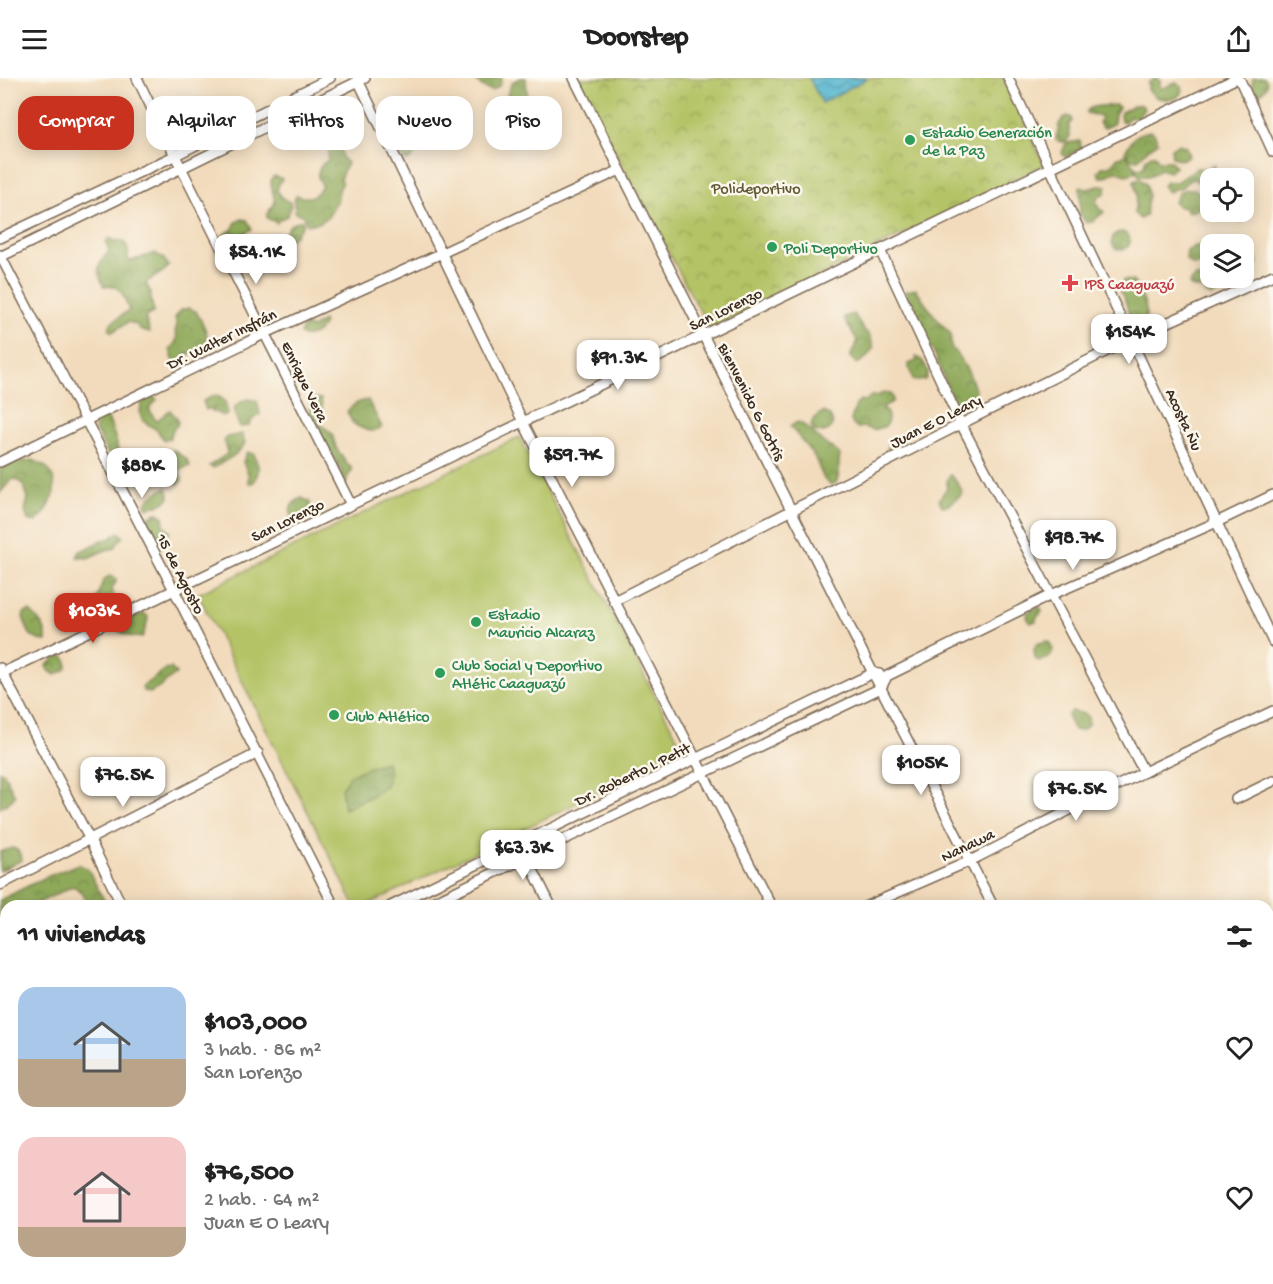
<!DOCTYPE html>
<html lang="es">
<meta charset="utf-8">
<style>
body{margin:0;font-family:"Gochi Hand",sans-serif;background:#f6f6f6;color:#222;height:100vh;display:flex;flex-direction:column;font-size:22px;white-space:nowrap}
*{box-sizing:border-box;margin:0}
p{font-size:20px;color:#767676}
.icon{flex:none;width:33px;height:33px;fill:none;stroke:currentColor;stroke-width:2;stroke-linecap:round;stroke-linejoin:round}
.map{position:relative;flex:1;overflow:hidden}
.side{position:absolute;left:0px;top:822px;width:1274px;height:384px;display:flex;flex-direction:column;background:#fff;border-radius:18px 18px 0 0;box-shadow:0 3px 15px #0003}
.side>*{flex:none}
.guide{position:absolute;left:18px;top:18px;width:600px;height:54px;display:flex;gap:12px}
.controls{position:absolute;left:1200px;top:90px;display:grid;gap:12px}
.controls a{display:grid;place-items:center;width:54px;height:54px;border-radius:12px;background:#fff;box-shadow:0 3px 15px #0003;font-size:30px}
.price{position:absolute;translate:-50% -51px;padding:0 14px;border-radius:12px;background:#fff;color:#222;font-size:20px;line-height:39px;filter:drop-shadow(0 2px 3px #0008)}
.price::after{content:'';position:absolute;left:50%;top:36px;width:18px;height:14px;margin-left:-9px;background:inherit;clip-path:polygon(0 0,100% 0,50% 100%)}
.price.active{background:#c8321e;color:#fff}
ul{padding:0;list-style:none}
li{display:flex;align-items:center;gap:18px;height:150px;padding:0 18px}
li span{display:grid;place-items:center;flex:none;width:168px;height:120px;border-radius:18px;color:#555}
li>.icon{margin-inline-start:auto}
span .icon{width:72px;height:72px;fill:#fffc;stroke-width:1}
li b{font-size:26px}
h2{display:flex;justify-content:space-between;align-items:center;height:72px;padding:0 18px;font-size:26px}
.pill{padding:0 21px;border-radius:18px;background:#fff;box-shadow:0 3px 15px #0003;font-size:21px;line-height:54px}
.pill.active{background:#c8321e;color:#fff}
header{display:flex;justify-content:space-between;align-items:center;height:78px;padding:0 18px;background:#fff;font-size:27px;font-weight:700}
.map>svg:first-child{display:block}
.grass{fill:#b4c365;stroke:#787642;stroke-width:1.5}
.forest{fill:url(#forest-crowns);stroke:#656a3c;stroke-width:1.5}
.park{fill:url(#park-crowns);stroke:#787642;stroke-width:1.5}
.water{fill:url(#water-waves);stroke:#467076;stroke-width:1.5}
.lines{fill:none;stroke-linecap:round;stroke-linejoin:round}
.minor-casing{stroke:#7b6855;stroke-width:12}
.minor{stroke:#fff;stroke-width:9}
.leisure-dot{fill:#2e9e5b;stroke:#fbf7ec;stroke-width:2}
.health-dot{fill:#e0444e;stroke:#fbf7ec;stroke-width:2}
.labels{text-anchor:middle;stroke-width:5;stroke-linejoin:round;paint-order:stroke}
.leisure-label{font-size:16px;fill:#27864d;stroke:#fbf7ec;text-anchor:start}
.park-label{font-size:16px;fill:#5f5833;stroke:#fbf7ec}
.health-label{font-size:16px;fill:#be3a42;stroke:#fbf7ec;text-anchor:start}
.street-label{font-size:16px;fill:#3b2a1e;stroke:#fbf7ec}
</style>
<header><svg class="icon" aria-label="menu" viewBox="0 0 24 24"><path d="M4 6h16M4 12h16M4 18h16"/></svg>Doorstep<svg class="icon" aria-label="share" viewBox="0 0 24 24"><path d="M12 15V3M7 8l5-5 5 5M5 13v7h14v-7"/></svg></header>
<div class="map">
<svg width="1273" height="1206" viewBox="0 0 1273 1206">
<defs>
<pattern id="forest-crowns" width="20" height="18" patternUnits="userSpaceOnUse" patternTransform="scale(1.5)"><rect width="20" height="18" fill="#8fa95a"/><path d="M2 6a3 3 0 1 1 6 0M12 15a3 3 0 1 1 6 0" fill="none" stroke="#768a4a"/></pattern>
<pattern id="park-crowns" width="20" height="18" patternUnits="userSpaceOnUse" patternTransform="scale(1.5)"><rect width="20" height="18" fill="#b4c365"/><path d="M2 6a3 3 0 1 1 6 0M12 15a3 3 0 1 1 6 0" fill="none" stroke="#949f53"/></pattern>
<pattern id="water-waves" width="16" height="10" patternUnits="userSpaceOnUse" patternTransform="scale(1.5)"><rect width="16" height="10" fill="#51b5cf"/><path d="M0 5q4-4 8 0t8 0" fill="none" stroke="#4493a7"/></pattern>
</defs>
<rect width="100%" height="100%" fill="#fbf7ec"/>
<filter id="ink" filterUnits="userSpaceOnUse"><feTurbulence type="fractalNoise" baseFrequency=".0167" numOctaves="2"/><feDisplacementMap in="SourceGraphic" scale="12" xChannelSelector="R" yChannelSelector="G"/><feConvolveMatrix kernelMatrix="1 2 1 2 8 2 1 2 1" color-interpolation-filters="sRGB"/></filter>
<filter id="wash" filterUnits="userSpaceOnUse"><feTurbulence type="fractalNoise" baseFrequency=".008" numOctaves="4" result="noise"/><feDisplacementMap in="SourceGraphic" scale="24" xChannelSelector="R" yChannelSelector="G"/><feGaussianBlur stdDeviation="1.35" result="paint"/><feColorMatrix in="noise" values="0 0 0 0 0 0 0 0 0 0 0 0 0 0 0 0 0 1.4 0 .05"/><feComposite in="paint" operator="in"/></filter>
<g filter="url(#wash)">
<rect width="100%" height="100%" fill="#f2dbbc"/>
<!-- grass -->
<path class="grass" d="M519 359 684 673 365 828H355L198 516Z"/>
<!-- forest -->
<g class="forest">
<path d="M477 0H502L500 7 492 13 482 9 475 2Z"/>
<path d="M520 0H526L528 27 522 37V50L518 54 506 48 503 43 506 20 512 4Z"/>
<path d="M1253 0H1265C1270 7 1264 14 1257 17L1253 15 1252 6Z"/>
<path d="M1154 1H1159L1160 3V10C1167 11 1170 5 1176 4L1182 10 1183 12C1175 25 1169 21 1157 20L1148 12V5Z"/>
<path d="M1115 27 1119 29 1115 36 1114 45 1106 50 1102 49 1099 45 1101 40 1100 38 1086 35C1090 25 1105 29 1115 27Z"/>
<path d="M1135 27H1142L1144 31 1137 41 1130 39 1125 44 1121 43 1120 38 1121 34Z"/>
<path d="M1068 38 1072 40V43L1069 47 1070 58C1067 64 1062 66 1056 62 1056 54 1059 54 1059 46L1063 40Z"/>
<path d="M424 44 428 47V51L417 61C417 71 416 80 406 83 397 76 386 64 391 53Z"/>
<path d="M1151 53 1154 55 1158 64C1155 67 1152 68 1148 71 1144 75 1142 79 1136 82 1130 81 1128 79 1125 74 1132 61 1135 55 1151 53Z"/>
<path d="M1080 63 1081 68 1080 72 1066 80 1062 75 1066 65Z"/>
<path d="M1179 66 1186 69 1189 78 1181 82 1172 79 1171 70Z"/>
<path d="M334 67 340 68 342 80 347 85 340 101 342 105C339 110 339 115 338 120 336 127 331 131 329 138L321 144 307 147 304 138 294 134 296 131C293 126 293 123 296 117 308 122 317 119 322 107 321 104 319 102 318 99 317 92 322 85 328 82V74Z"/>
<path d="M1126 77 1136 89 1135 95 1126 97 1115 93 1105 99H1100L1098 94 1102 89 1110 88 1118 79Z"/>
<path d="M1151 77H1155L1159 83H1171L1175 89 1169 94 1160 91C1155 97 1145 100 1138 97L1136 93 1137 91 1144 89 1145 82Z"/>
<path d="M1213 87H1215V90L1213 94 1206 98 1199 104 1192 101 1186 105 1181 110 1174 111 1170 114 1167 113 1163 108 1166 104H1176L1197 90 1206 91Z"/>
<path d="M274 98 282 101 278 108 277 113 282 120 290 124 291 129 287 138 278 142 277 145 267 140V136L275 124 271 107V101Z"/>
<path d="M1140 101 1146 106 1148 117 1146 137 1140 141 1134 135 1137 118 1134 103Z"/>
<path d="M1099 108H1107L1105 115 1098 119 1096 125 1099 130 1104 134 1092 144 1086 145 1080 136V109L1087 111Z"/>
<path d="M1187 111H1195L1202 118 1203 128 1194 133 1188 134 1185 129H1179L1174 124 1179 114Z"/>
<path d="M1244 128 1249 137 1248 140 1240 144 1233 138 1232 134H1244Z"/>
<path d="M242 141 247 142 252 151 238 159 236 158 231 162V167L221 172C219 162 222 155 232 152L236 144Z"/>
<path d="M298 143H303V146C297 155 288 167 277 171 272 172 264 172 257 174L256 171 258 168 283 157 290 147Z"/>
<circle cx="1121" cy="163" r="9"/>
<path d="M109 160 115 164 122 163C130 168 128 175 128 182L131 183 155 175 163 180 169 188C163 196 153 199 146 205L151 215V222L154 234 145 239 150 254C138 254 142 251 135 246 133 245 130 245 128 244L112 254 109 251 111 245 129 232C126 225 122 210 114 209 110 208 107 209 103 208 103 205 101 202 100 199 95 188 104 180 109 173L106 164Z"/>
<path d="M1204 167 1210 171V182L1202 186 1193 187 1186 182 1187 173 1195 168Z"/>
<path d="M1253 179 1257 181V186L1254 188 1252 195 1249 196 1244 189V182Z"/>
<path d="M1196 199H1201L1209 206 1218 209 1219 214 1212 218 1207 217 1200 211 1191 209 1189 205Z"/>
<path d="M1124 202 1133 203C1140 214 1151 232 1144 244 1127 247 1129 236 1126 225 1124 215 1113 213 1124 202Z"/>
<path d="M916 211C926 228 937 242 951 256V269C964 285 977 303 976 325L964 329 954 325 933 272 922 262 919 243 909 233 905 213Z"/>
<path d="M188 230 196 233C204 249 213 258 201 274L189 276 182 289 175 287 170 271C176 264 179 262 175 253L177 248 175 240 181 232Z"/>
<path d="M854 236 863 251 870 258 874 270 865 281 857 286 850 279 857 264C855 254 846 249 844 239Z"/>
<path d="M323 243 324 245C319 255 314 258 303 258L300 255 303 249 307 248 312 250Z"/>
<path d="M916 279C923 280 926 288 928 294L925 302 918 303 913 302 908 286 917 283Z"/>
<path d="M885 314 891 316 893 322 891 325 884 328V331C889 337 889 341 886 348L874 352 864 349 858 350 853 347 851 342 856 327 860 322 865 323 871 318H877Z"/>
<path d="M215 317C225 320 228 327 227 337L223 338 212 333 211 330 206 332 203 323Z"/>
<path d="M149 319H154L157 322 149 331 156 343 170 332C174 338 180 340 177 348L174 350 169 361 168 360 164 362 157 352 143 343 140 336 141 325Z"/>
<path d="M315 320 321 321 323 335 317 343 311 341C309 334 307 325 315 320Z"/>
<path d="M248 321 257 323 260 336 252 342 248 348 239 349C235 333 228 328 248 321Z"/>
<path d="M368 322 382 349C379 351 376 353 372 353 367 353 355 348 352 344 351 342 348 335 347 334 352 326 359 323 368 322Z"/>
<path d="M823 334 830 338 833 345C828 355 824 355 814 353L811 347 814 340Z"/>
<path d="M102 339 108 340 117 365 118 373 123 385 130 389 138 388 137 398 129 404 122 403C118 398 116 392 114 386 107 375 101 363 95 352L96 347Z"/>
<path d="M318 344 332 356 336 370 347 386 352 390V393L348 398 346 406 341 399V392L337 384 326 372 316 353Z"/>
<path d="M798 344C808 348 815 357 823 364 829 369 835 371 840 377 837 389 842 393 836 405L830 407 824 401 814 378 790 348Z"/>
<path d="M242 356 245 365C238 377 225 383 213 390L209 388 227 376 226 368 224 362 227 359Z"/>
<path d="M900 359 905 364C902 373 897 380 887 378L886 374 887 368Z"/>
<path d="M173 372 176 373 180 377 186 380 190 388 181 391 179 394 182 402 178 406 174 404V399L167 391 166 381Z"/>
<path d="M247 374 254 376 259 391 255 403 250 406 248 402 249 398 243 384Z"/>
<path d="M33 382C37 384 43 387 46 389 63 406 51 431 36 444L28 442 25 433 28 420 24 408 18 402 12 401 0 415V391L15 384Z"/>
<path d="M950 397C954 399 963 411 962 416L949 427 942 428 939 421 947 410V403Z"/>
<path d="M167 410 169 416V420C165 424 160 428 155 427L148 430 145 427C148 420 159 412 167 410Z"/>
<path d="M302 420 310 424C311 437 306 441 295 446 288 435 288 425 302 420Z"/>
<path d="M156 435H158L163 438 164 447 170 454C166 460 161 462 153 463L144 450 148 439Z"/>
<path d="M119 454 123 459 118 464 115 470 103 473 88 480 77 479 80 473 92 468 101 462 109 461Z"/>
<path d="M109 498 116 500V504L112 511 114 523C107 531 106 537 94 536L93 526 98 518 103 503Z"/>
<path d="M1037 529 1041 530 1042 534 1036 540V543L1030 545 1027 539 1028 534Z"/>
<path d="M30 533C38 540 48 552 46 563 28 562 28 552 23 539L24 535Z"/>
<path d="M143 536 147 537 148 541 143 558C136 562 125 557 119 553L120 547 132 539Z"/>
<path d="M1046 563 1050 565 1053 572C1051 579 1046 582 1039 583L1035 580 1034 570 1037 566Z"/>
<path d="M58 578 65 579C71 590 64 593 55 597L48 592 47 587Z"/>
<path d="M171 590 176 596 159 610 150 615 143 613 142 609 143 608 166 591Z"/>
<path d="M1072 633 1087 637C1092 647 1084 654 1074 652L1067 638 1070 634Z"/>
<path d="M387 684C388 691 391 700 386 707 381 715 354 726 344 731L341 710 350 697 369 689Z"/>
<path d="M0 693 4 695 15 718 12 722 0 730Z"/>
<path d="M13 770C18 771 22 777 22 782L0 793V774Z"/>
<path d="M78 786 88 791 107 828H89L81 813 73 808 32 828H6V855L0 866V822L44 800Z"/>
<path d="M190 1200H240L241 1202 238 1203 237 1206H186Z"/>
</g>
<!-- park -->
<path class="park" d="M576 0H1004L1044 87 710 252Z"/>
<!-- water -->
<path class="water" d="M809 0H868L822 25Z"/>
</g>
<g filter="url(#ink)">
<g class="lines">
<!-- minor casing -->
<g class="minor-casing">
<g id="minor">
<path d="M137 0C206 143 280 284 351 427"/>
<path d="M357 0 523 344 771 828"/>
<path d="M574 0 873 595 993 828"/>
<path d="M1008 0 1273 564"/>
<path d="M1239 0 1273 74"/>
<path d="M0 160 174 78 330 0"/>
<path d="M880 172 961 346 1144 694"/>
<path d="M0 177 174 512 334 828"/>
<path d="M0 179 365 0"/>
<path d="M0 384 266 255 442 175 620 92"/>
<path d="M614 523 961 346 1131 261 1273 197"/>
<path d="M0 590 90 762 122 828"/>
<path d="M0 596 1237 0"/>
<path d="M1236 721 1273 703"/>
<path d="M520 766 551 828"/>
<path d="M0 807 258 675"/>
<path d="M391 828 873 595 879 596"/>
<path d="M425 828 881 610 887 598 1051 517 1217 444 1273 417"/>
<path d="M867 828 970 783 1144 694 1273 633"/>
<path d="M0 1024 6 1035"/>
<path d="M1268 1059 1273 1056"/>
<path d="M308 1200 311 1206"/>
<path d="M739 1200 742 1206"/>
<path d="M1179 1200 1182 1206"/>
<path d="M73 1206 85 1200"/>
<path d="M513 1206 525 1200"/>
<path d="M960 1206 972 1200"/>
</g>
</g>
<!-- minor -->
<use href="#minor" class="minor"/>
</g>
</g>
<!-- markers -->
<g class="leisure-dot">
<circle cx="910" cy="62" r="6"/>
<circle cx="772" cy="169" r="6"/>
<circle cx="476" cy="544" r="6"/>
<circle cx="440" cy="595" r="6"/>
<circle cx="334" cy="637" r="6"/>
</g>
<path class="health-dot" d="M1067 196h6v6h6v6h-6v6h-6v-6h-6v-6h6z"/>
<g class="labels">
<!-- leisure labels -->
<g class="leisure-label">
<text x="922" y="59">Estadio Generación<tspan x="922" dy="18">de la Paz</tspan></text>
<text x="784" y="175">Poli Deportivo</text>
<text x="488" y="541">Estadio<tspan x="488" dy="18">Mauricio Alcaraz</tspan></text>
<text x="452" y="592">Club Social y Deportivo<tspan x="452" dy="18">Atlétic Caaguazú</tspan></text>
<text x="346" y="643">Club Atlético</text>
</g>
<!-- park labels -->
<g class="park-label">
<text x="756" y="115">Polideportivo</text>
</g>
<!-- health labels -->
<g class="health-label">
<text x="1084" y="211">IPS Caaguazú</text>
</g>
<!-- street labels -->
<g class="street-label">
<text transform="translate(725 230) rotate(-26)" y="6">San Lorenzo</text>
<text transform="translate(221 260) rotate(-26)" y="6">Dr. Walter Insfrán</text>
<text transform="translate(306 303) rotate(64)" y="6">Enrique Vera</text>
<text transform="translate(753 323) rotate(63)" y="6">Bienvenido G Gotris</text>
<text transform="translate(1185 341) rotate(65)" y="6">Acosta Ñu</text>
<text transform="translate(935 342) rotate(-27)" y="6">Juan E O Leary</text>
<text transform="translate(287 441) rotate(-26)" y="6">San Lorenzo</text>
<text transform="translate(182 495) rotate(63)" y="6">15 de Agosto</text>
<text transform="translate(632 695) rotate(-26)" y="6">Dr. Roberto L Petit</text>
<text transform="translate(967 766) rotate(-26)" y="6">Nanawa</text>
</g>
</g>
</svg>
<div class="controls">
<a><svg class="icon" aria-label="locate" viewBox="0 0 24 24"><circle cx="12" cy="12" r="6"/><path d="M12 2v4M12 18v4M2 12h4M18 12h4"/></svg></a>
<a><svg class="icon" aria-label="layers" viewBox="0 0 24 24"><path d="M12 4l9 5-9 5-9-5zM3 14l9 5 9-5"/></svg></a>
</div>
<b class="price" style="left:256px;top:207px">$54.1K</b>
<b class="price" style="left:1129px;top:287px">$154K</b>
<b class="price" style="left:618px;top:313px">$91.3K</b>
<b class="price" style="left:572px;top:410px">$59.7K</b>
<b class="price" style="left:142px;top:421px">$88K</b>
<b class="price" style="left:1073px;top:493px">$98.7K</b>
<b class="price active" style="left:93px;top:566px">$103K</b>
<b class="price" style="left:921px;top:718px">$105K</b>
<b class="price" style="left:123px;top:730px">$76.5K</b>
<b class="price" style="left:1076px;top:744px">$76.5K</b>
<b class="price" style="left:523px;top:803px">$63.3K</b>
<div class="guide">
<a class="pill active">Comprar</a>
<a class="pill">Alquilar</a>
<a class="pill">Filtros</a>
<a class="pill">Nuevo</a>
<a class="pill">Piso</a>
</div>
<section class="side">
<h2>11 viviendas<svg class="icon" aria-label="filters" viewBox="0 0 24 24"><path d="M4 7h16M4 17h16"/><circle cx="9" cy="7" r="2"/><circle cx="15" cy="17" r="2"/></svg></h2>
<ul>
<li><span style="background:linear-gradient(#a9c7e8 60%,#b9a48a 0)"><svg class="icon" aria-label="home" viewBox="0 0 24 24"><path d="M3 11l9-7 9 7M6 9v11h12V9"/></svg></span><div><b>$103,000</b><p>3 hab. · 86 m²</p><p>San Lorenzo</p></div><svg class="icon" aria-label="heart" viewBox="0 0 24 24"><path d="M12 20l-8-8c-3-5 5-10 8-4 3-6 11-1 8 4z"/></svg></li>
<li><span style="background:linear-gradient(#f6c9c9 75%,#b9a48a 0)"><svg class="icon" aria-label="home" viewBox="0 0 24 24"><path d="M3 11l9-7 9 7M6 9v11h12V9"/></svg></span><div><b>$76,500</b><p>2 hab. · 64 m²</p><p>Juan E O Leary</p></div><svg class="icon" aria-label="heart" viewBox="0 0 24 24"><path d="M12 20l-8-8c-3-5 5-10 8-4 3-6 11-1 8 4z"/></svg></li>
</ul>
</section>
</div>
